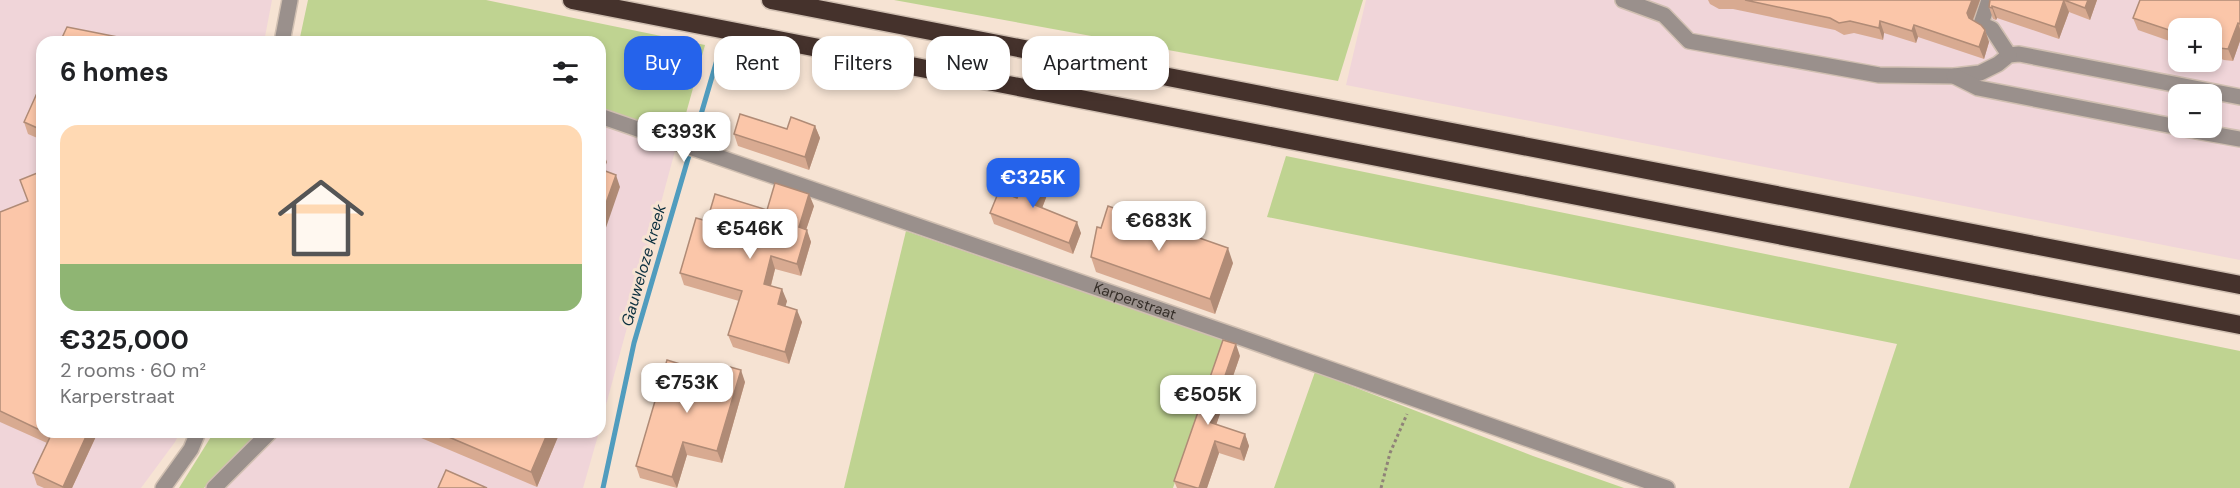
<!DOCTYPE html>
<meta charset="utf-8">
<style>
body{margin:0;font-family:"DM Sans",sans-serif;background:#f2f2f2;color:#202124;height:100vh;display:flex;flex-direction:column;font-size:22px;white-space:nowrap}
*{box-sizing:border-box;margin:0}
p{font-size:20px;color:#757577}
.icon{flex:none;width:33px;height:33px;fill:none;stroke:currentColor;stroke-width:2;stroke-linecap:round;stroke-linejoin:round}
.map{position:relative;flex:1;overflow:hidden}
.panel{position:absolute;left:36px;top:36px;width:570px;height:402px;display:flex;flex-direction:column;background:#fff;border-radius:18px;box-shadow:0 3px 9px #0003}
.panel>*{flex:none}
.guide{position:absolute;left:624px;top:36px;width:570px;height:54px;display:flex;gap:12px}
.controls{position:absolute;left:2168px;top:18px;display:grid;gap:12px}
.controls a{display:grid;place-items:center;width:54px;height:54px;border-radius:12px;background:#fff;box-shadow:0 3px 9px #0003;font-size:30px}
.price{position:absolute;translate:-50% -51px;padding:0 14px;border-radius:12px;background:#fff;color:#222;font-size:20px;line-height:39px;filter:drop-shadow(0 2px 3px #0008)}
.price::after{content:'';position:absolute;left:50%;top:36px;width:18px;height:14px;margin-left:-9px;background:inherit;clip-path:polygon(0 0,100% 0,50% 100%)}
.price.active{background:#2563eb;color:#fff}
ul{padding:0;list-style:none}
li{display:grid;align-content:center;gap:12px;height:318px;padding:0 24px}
li span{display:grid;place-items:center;height:186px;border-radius:18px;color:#555}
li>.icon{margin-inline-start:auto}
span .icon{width:108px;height:108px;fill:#fffc;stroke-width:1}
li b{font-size:26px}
h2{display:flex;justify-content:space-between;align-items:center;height:72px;padding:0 24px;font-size:26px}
.chip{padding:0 21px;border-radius:18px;background:#fff;box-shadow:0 3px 9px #0003;font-size:21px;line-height:54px}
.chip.active{background:#2563eb;color:#fff}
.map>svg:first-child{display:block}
.industrial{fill:#f0d5d9;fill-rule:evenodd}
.green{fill:#bfd391}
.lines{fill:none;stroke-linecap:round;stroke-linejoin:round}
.stream{stroke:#509cbe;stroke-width:5}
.minor-casing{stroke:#d0bfb1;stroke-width:18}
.highway-casing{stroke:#d0bfb1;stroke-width:21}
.path{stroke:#8f8278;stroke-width:3;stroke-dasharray:3 3;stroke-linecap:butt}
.minor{stroke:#9a908c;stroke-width:15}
.highway{stroke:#45322c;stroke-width:18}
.wall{fill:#d8aa91}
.shaded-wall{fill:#b08b76}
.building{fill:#fbc6a9;stroke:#b08b76;stroke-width:1.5}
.labels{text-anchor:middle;stroke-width:6;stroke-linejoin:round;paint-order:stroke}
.street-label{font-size:15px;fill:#362f29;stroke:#f6e3d3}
.water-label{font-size:16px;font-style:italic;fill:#0b2f3e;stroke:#f6e3d3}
</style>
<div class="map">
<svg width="2240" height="488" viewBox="0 0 2240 488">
<rect width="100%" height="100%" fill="#f6e3d3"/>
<!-- industrial -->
<g class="industrial">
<path d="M0 0H272L264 42H42V432H180L175 442 141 488H0Z"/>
<path d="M1366 0H2240V260L1346 85ZM2178 28H2211V62H2178ZM2178 94H2211V128H2178Z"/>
<path d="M600 124 675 151 600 427Z"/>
<path d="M281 432H599L583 488H225L246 464Z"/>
</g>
<!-- green -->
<g class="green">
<path d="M308 0H486L705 45 680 135 600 108V42H299Z"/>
<path d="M894 0H1363L1338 81Z"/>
<path d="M1286 156 2240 351V488H1849L1897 344 1267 217Z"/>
<path d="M906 231 1223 340 1173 488H844Z"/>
<path d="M1315 372 1533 456 1624 488H1274Z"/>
<path d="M214 432H260L204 488H179Z"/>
</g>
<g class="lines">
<!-- stream -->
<path class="stream" d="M603 488 634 343 719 53"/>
<!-- minor casing -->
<g class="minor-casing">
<g id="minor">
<path d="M1623 0 1664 15 1689 41 1879 75 1954 76 1980 73 1998 64 2009 55 2019 54 2240 97"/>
<path d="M1989 0 1981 24 1992 29 2009 55"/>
<path d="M282 42 290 0"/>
<path d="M1954 76 1978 88 2178 127"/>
<path id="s1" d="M600 116 1239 337 1667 488"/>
<path d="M2179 128 2240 139"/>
<path d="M163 488 191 449 198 432"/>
<path d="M214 488 270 432"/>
</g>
</g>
<!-- highway casing -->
<g class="highway-casing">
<g id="highway">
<path d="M572 0 2240 325"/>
<path d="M771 0 2240 285"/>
</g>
</g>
<!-- path -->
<path class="path" d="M1381 488 1390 453 1407 414"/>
<!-- minor -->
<use href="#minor" class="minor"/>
<!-- highway -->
<use href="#highway" class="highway"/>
</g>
<!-- wall -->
<g class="wall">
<path d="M1708 0H1980L1973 20 1985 30 1989 42 1984 59 1918 37 1916 43 1884 33 1883 40 1854 33 1844 35 1835 30 1733 9H1719L1710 4Z"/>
<path d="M1990 0H2097L2090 20 2069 12 2059 39 1997 18 1996 20 1993 19 1989 7Z"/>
<path d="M2240 0V41L2233 61 2224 60 2211 55V28H2178V44L2138 30 2133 18Z"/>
<path d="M42 82V140L28 134 24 122Z"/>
<path d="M815 126 820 138 809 170 738 146 734 134 787 129Z"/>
<path d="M42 171V432H98L72 488H44L37 485 33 473 47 443 0 422V212L28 201Z"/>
<path d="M1048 171 1052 182 1042 208 1081 233 1073 254 994 224 990 213 1017 198Z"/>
<path d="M814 206 806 230 811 242 801 276 775 269 771 286 787 301 785 306 802 322 789 364 733 347 728 335 739 301 684 285 680 273 707 221Z"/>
<path d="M1091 257 1233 263 1215 314 1096 272Z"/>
<path d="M1240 356 1216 425 1245 434 1249 446 1244 461 1219 453 1207 488H1177L1174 481Z"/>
<path d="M716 375 745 382 722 463 687 455 677 488 640 478 636 466Z"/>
<path d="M407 432H560L537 487Z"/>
</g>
<!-- shaded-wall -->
<g class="shaded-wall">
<path d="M1972 0H1980L1971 25 1967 13Z"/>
<path d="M2064 0 2069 12 2059 39 2055 27Z"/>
<path d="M2088 0H2097L2090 20 2085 8Z"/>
<path d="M1992 6 1997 18 1996 20 1992 8Z"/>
<path d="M1880 21 1884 33 1883 40 1879 28Z"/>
<path d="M2238 23 2240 29V41L2233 61 2228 49Z"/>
<path d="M1914 25 1918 37 1916 43 1912 31Z"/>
<path d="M1985 30 1989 42 1984 59 1979 47Z"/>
<path d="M815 126 820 138 809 170 805 157Z"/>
<path d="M602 150 607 162 600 180V156Z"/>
<path d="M1048 171 1052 182 1039 216 1035 205Z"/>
<path d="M616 175 620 187 600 245V220Z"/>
<path d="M809 194 814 206 803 239 799 227Z"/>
<path d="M1077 222 1081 233 1073 254 1069 243Z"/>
<path d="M807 230 811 242 801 276 797 264Z"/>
<path d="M1228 248 1233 263 1215 314 1210 299Z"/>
<path d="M771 256 775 269 768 296 764 284Z"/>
<path d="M782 289 787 301 783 316 778 304Z"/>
<path d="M797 310 802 322 789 364 785 352Z"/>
<path d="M1236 344 1240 356 1213 434 1209 422Z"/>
<path d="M741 370 745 382 722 463 717 451Z"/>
<path d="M88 432H98L72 488H64L63 487Z"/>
<path d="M548 432H560L537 487 531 472Z"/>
<path d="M1245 434 1249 446 1244 461 1240 449Z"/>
<path d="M1215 441 1219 453 1207 488H1199Z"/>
<path d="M683 442 687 455 677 488 672 477Z"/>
</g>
<!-- building -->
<g class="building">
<path d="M1745 0H1972L1967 13 1969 18 1981 25 1985 30 1979 47 1914 25 1912 31 1880 21 1879 28 1850 21 1839 23 1830 18Z"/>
<path d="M1990 0H2088L2085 8 2064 0 2055 27 1992 6V8L1989 7Z"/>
<path d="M2140 0H2240V24L2238 23 2228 49 2219 48 2211 45V28H2178V33L2133 18Z"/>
<path d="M67 27 143 42H60Z"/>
<path d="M42 82V130L24 122Z"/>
<path d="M740 114 787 129 791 117 815 126 805 157 734 134Z"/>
<path d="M1031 165 1048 171 1035 205 1077 222 1069 243 990 213 999 191 1017 198Z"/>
<path d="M600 169 616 175 600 220Z"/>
<path d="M42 171V431L0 411V212L28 201 20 180Z"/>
<path d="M775 183 809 194 799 227 807 230 797 264 771 256 764 284 782 289 778 304 797 310 785 352 728 335 742 291 680 273 696 218 707 221 715 194 767 210Z"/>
<path d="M1108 206 1228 248 1210 299 1091 257 1097 227 1101 228Z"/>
<path d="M1223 340 1236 344 1209 422 1245 434 1240 449 1215 441 1199 488H1197L1174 481Z"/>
<path d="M667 360 716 375 719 364 741 370 717 451 683 442 672 477 636 466Z"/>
<path d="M45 432H88L63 487 33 473 51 435Z"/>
<path d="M437 432H548L531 472Z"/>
<path d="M446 470 487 488H438Z"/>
</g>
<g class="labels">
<!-- street labels -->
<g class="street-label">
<text dy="5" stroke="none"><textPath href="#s1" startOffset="566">Karperstraat</textPath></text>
</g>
<!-- water labels -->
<g class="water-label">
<text transform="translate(643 265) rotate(-74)" y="6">Gauweloze kreek</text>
</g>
</g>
</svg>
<div class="controls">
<a>+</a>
<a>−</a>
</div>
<b class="price" style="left:684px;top:163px">€393K</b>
<b class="price active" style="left:1033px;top:209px">€325K</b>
<b class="price" style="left:1159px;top:252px">€683K</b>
<b class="price" style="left:750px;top:260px">€546K</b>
<b class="price" style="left:687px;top:414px">€753K</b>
<b class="price" style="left:1208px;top:426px">€505K</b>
<div class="guide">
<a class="chip active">Buy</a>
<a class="chip">Rent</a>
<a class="chip">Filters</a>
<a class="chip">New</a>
<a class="chip">Apartment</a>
</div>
<section class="panel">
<h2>6 homes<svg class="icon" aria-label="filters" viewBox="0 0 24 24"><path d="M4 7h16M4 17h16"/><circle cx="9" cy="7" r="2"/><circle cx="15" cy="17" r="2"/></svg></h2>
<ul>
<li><span style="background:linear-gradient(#ffd9b3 75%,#8fb573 0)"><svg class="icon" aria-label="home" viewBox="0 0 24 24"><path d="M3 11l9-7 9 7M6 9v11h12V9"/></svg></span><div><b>€325,000</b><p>2 rooms · 60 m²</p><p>Karperstraat</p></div></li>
</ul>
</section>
</div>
